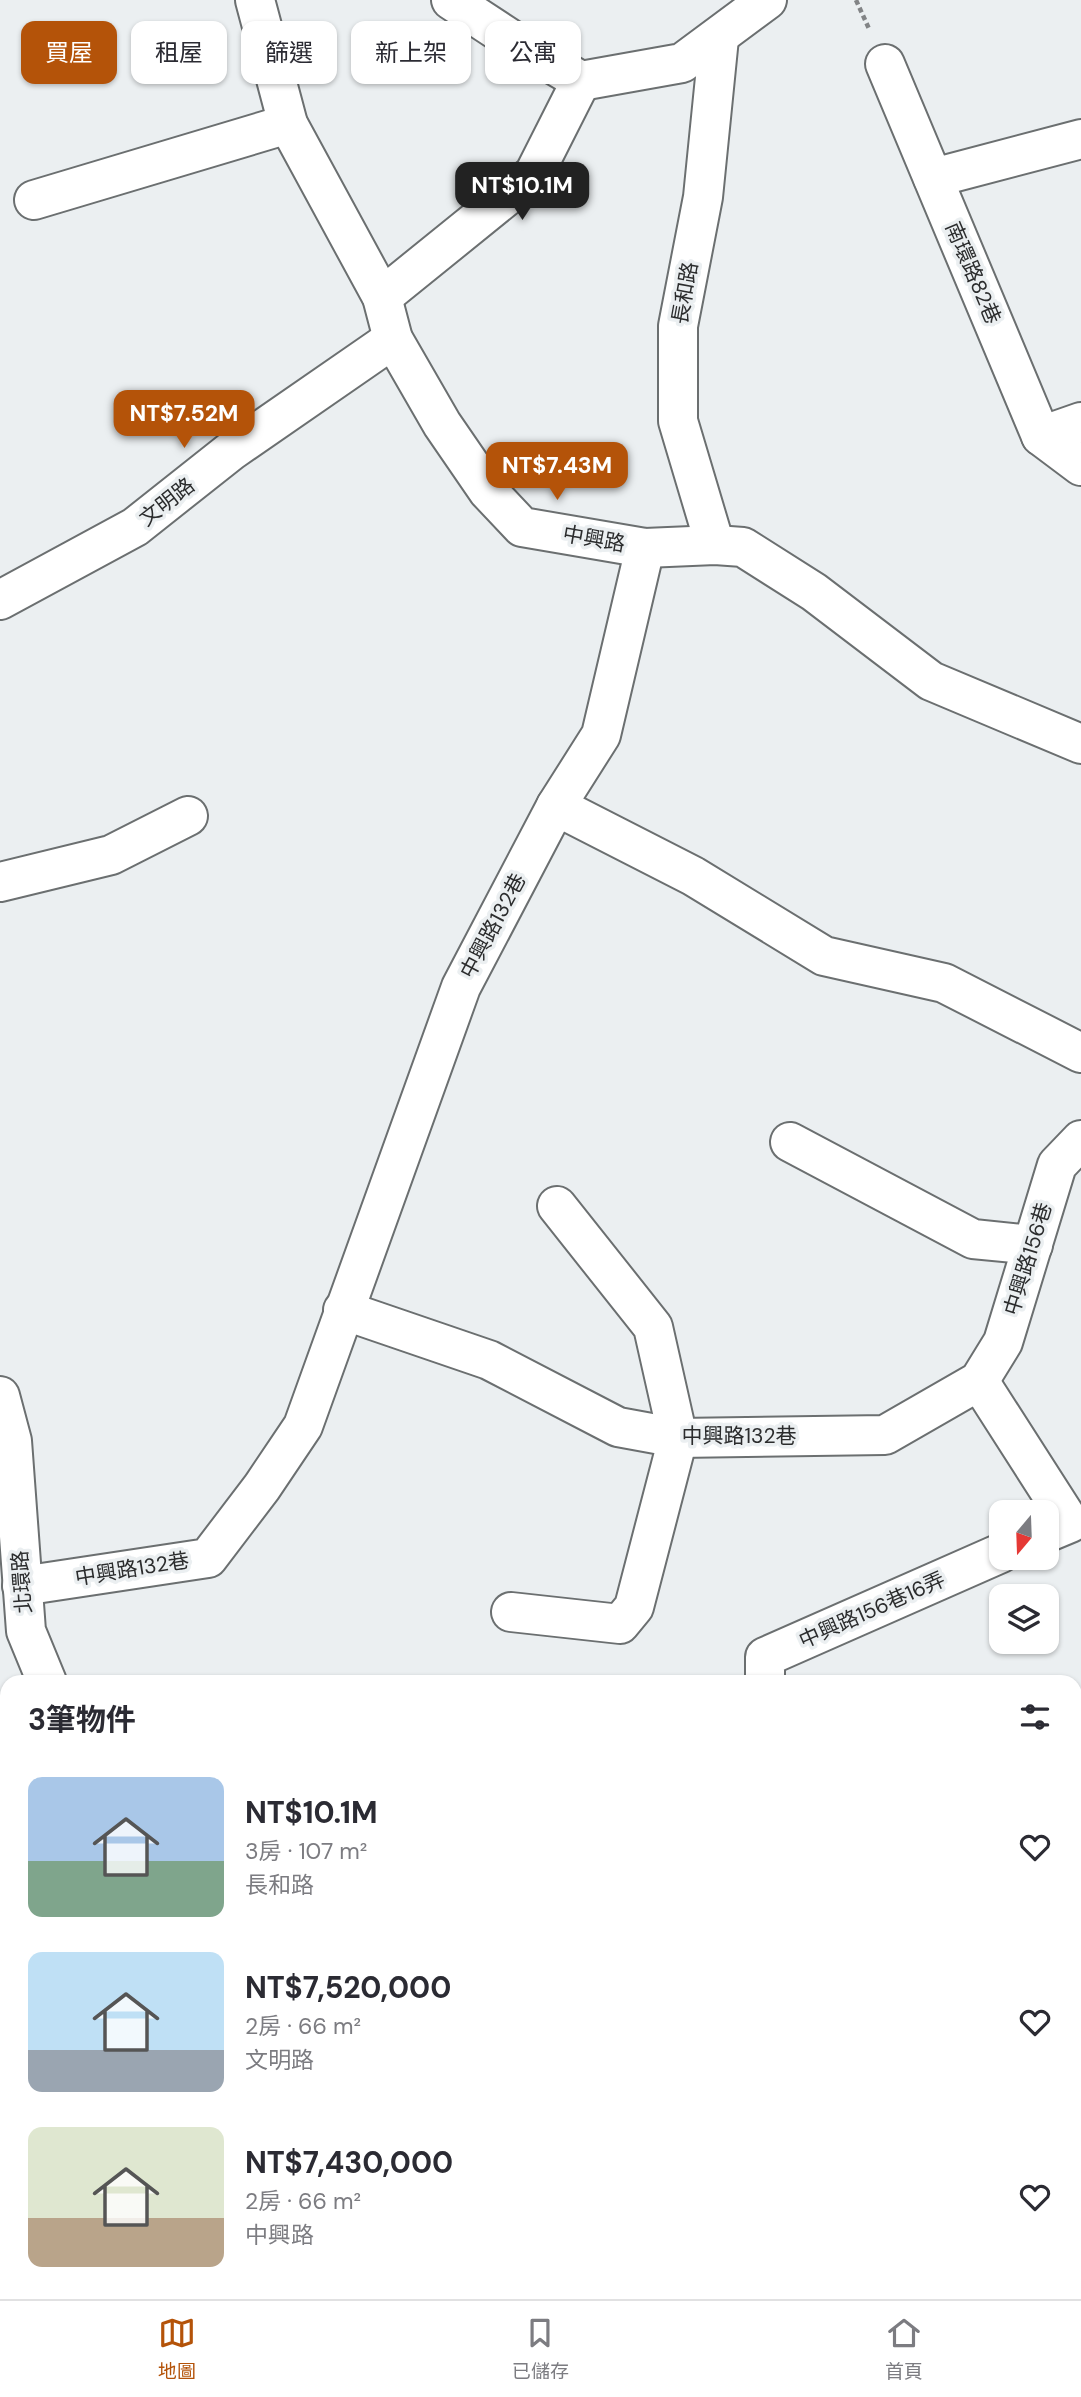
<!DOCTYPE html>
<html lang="zh-TW">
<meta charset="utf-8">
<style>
body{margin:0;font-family:"DM Sans","Noto Sans TC",sans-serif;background:#f2f2f3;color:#2b2b33;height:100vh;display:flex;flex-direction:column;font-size:26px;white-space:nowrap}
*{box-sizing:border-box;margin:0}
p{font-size:23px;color:#7c7c81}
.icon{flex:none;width:38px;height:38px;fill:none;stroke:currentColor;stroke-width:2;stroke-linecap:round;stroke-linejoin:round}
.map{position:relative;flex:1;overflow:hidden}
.sheet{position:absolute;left:0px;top:1675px;width:1082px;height:625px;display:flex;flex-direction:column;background:#fff;border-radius:21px 21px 0 0;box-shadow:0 2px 5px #0004}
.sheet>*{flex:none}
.guide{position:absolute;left:21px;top:21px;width:700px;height:63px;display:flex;gap:14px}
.needle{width:46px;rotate:199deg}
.fabs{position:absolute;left:989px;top:1500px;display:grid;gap:14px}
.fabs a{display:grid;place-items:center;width:70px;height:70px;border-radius:14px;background:#fff;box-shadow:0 2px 5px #0004;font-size:35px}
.price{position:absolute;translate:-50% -60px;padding:0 16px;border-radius:14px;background:#b45309;color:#fff;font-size:23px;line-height:46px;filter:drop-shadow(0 2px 4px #0008)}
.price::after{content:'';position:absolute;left:50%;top:42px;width:21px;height:16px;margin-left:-10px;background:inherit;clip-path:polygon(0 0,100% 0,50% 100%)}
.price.selected{background:#222;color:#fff}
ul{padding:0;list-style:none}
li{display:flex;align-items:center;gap:21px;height:175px;padding:0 28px}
li span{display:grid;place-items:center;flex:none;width:196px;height:140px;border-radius:14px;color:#555}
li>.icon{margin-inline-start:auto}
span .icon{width:84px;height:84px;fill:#fffc;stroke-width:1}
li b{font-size:30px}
h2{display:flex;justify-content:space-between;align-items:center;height:84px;padding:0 28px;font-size:30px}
.pill{padding:0 24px;border-radius:14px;background:#fff;box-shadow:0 2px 5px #0004;font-size:24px;line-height:63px}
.pill.selected{background:#b45309;color:#fff}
.menu{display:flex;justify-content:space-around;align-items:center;height:98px;border-top:2px solid #e1e1e2;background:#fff;font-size:19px;color:#7c7c81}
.menu a{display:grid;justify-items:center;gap:4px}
.menu .selected{color:#b45309}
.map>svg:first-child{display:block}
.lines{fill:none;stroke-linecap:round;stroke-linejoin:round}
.stream{stroke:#a1afd5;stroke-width:10}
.minor-casing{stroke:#6b6f70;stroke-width:42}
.path{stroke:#828486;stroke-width:4.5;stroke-dasharray:5 3.5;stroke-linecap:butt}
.minor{stroke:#fff;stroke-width:38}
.rail-casing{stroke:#4a4b4c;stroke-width:8}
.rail{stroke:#ebeff1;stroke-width:5;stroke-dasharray:16;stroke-linecap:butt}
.labels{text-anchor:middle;stroke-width:7;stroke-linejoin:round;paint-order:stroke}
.street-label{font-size:21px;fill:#2b2c2d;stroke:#ebeff1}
</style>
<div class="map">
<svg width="1081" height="2299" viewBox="0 0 1081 2299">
<rect width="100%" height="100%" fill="#ebeff1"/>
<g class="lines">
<!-- stream -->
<g class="stream">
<path d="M0 1765 7 1776"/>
<path d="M0 1889 7 1886"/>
<path d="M802 2292 809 2299"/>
</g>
<!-- minor casing -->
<g class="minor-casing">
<g id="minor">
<path d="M255 0 288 124 382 297 393 339 442 424 488 491 522 527 645 548 715 545 743 547 814 592 931 681 1081 744"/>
<path d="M451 0 515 42 581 81"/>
<path d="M885 64 1041 436 1081 466"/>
<path d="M581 81 682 63 767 0"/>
<path d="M933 178 1081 139"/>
<path d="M34 200 288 124"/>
<path d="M382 297 534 174 581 81"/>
<path d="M1041 436 1081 422"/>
<path d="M715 545 678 421V326L703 197 719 38"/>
<path d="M0 600 135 527 231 451 393 339"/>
<path d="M556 806 693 876 824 956 944 983 1081 1053"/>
<path d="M0 882 111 855 188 816"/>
<path d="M790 1142 973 1239 1033 1245"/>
<path d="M343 1310 489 1360 618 1427 678 1438 885 1435 979 1381 1003 1342 1057 1165 1081 1140"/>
<path d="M979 1381 1070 1523 1046 1533"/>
<path d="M0 1396 12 1441 26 1631 47 1682"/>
<path d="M22 1586 208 1558 262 1487 303 1426 461 987 556 806 601 735 645 548"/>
<path d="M511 1612 620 1624 634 1607 678 1438 653 1327 557 1206"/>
<path d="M765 1682V1657L1001 1553"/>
<path d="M1074 1783 1081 1780"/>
</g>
</g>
<!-- path -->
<path class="path" d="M856 0 870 31"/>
<!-- minor -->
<use href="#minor" class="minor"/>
<!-- rail casing -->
<g class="rail-casing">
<g id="rail">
<path d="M1074 1843 1081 1840"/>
<path d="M1074 1870 1081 1866"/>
<path d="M214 2299 226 2292"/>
<path d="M261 2299 273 2292"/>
</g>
</g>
<!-- rail -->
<use href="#rail" class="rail"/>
</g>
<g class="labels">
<!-- street labels -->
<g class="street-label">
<text transform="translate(973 273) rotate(67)" y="7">南環路82巷</text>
<text transform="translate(685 293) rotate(-80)" y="7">長和路</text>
<text transform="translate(167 502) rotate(-38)" y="7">文明路</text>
<text transform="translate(594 539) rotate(10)" y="7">中興路</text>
<text transform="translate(493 926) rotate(-62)" y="7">中興路132巷</text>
<text transform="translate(1028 1259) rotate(-73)" y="7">中興路156巷</text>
<text x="739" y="1443">中興路132巷</text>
<text transform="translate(132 1569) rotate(-9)" y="7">中興路132巷</text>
<text transform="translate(22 1582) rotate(-94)" y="7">北環路</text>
<text transform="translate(872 1610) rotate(-24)" y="7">中興路156巷16弄</text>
</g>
</g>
</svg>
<div class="fabs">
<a><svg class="needle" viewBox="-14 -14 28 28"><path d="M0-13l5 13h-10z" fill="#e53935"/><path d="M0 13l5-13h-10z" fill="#7c7c81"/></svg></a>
<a><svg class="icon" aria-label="layers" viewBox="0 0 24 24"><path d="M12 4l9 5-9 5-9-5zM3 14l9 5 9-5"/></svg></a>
</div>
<b class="price selected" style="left:522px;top:222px">NT$10.1M</b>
<b class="price" style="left:184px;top:450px">NT$7.52M</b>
<b class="price" style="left:557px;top:502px">NT$7.43M</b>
<div class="guide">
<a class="pill selected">買屋</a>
<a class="pill">租屋</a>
<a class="pill">篩選</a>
<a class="pill">新上架</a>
<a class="pill">公寓</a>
</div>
<section class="sheet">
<h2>3筆物件<svg class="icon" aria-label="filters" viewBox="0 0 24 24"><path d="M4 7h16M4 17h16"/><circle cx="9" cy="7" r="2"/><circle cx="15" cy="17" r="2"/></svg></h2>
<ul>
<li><span style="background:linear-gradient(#a9c7e8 60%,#7fa58c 0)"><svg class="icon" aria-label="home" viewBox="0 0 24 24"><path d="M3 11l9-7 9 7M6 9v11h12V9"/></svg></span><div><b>NT$10.1M</b><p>3房 · 107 m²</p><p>長和路</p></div><svg class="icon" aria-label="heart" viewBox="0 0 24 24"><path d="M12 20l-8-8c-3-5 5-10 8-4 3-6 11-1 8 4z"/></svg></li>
<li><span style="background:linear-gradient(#bfe0f5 70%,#9aa5b1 0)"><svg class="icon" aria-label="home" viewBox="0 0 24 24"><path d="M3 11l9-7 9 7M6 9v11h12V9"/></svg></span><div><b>NT$7,520,000</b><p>2房 · 66 m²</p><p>文明路</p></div><svg class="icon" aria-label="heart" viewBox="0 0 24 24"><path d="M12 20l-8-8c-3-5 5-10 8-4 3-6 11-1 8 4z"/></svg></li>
<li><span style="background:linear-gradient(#dfe7d0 65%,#b9a48a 0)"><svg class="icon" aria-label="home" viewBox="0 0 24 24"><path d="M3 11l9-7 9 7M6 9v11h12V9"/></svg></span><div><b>NT$7,430,000</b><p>2房 · 66 m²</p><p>中興路</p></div><svg class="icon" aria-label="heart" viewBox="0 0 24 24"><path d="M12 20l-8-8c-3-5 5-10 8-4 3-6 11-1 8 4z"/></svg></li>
</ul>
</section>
</div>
<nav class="menu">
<a class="selected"><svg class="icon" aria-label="map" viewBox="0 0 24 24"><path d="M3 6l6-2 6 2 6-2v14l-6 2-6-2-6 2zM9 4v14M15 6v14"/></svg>地圖</a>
<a><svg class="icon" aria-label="saved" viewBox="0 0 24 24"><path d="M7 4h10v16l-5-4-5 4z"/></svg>已儲存</a>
<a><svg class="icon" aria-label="home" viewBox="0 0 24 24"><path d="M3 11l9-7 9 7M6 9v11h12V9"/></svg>首頁</a>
</nav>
